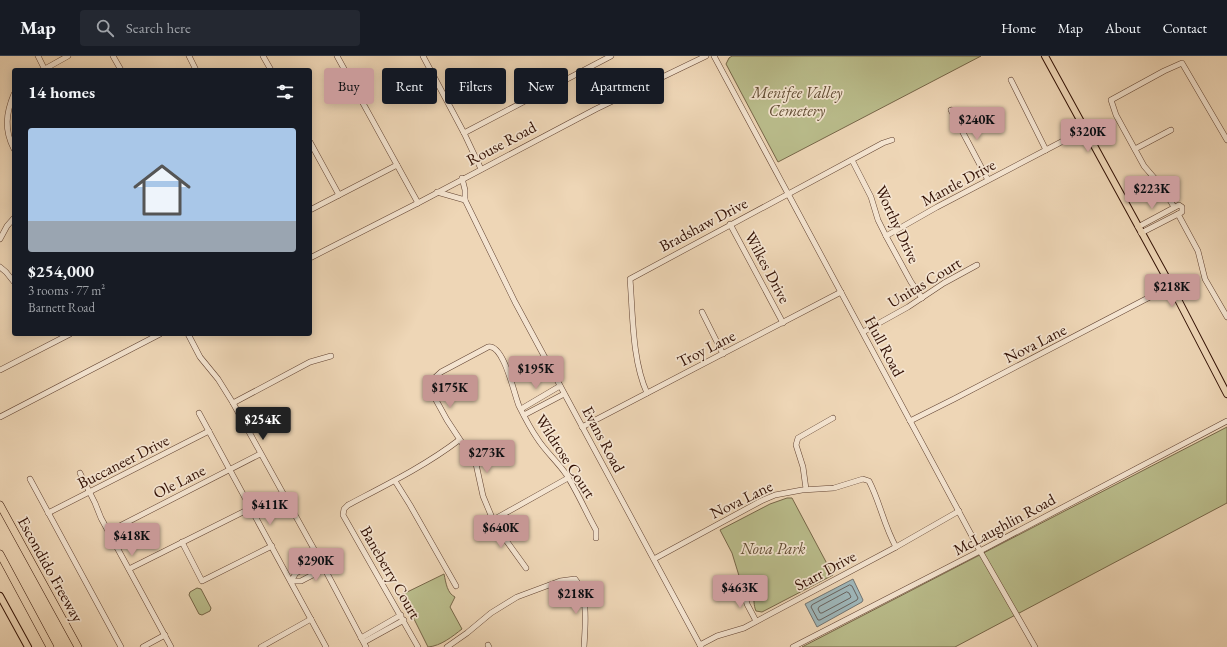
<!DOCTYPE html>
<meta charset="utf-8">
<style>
body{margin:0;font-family:"EB Garamond",serif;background:#242831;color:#f1f3f6;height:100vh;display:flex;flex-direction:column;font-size:15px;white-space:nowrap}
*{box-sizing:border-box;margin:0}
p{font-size:13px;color:#9ea1a6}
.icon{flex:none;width:22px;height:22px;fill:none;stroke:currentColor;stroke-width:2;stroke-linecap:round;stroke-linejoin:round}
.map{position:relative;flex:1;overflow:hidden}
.panel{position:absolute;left:12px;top:12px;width:300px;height:268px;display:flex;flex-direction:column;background:#171b24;border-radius:4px;box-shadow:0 2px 10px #0003}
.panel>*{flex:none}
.guide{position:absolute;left:324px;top:12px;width:380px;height:36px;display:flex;gap:8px}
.price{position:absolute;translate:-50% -34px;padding:0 9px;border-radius:4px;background:#c59692;color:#111;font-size:13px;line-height:26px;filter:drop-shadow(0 1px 2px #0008)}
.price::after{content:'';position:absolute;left:50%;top:24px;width:12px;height:9px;margin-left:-6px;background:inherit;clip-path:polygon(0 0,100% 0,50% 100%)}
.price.selected{background:#222;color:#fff}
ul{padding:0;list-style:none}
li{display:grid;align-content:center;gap:8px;height:212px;padding:0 16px}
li+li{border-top:1px solid #363941}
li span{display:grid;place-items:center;height:124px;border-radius:4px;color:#555}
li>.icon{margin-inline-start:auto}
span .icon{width:72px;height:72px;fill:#fffc;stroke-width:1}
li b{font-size:17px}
h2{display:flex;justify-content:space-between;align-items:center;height:48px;padding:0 16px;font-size:17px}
.chip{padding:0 14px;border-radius:4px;background:#171b24;box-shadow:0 2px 10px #0003;font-size:14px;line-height:36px}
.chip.selected{background:#c59692;color:#111}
header{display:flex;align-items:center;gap:24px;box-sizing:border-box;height:56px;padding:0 20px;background:#171b24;border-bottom:1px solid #363941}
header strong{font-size:19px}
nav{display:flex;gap:22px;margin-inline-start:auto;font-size:14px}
.search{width:280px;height:36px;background:#242831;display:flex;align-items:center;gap:10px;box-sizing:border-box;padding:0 14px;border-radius:4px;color:#9ea1a6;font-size:15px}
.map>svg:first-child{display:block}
.green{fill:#babd8c;stroke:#766648}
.water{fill:#9eb6b9;stroke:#727370}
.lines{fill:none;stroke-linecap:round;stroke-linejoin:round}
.shore{stroke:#68625e;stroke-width:1}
.minor-casing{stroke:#604130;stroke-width:6}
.major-casing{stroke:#310f03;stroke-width:8}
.highway-casing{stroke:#310f03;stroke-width:8}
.minor{stroke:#f4e4d0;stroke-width:5}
.major{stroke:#eed6b6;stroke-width:6}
.highway{stroke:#eed6b6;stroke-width:7}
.labels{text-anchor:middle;stroke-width:3.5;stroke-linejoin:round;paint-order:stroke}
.park-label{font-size:16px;font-style:italic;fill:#614c33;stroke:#f4e4d0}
.street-label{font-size:16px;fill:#310f03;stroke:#f4e4d0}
</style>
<header>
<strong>Map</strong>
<div class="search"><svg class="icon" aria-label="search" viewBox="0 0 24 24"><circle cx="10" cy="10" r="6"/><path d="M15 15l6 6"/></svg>Search here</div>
<nav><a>Home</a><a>Map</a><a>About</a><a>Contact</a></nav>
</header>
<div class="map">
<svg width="1227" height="591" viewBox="0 0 1227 591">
<rect width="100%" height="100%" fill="#eed6b6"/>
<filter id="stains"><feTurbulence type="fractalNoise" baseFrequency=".005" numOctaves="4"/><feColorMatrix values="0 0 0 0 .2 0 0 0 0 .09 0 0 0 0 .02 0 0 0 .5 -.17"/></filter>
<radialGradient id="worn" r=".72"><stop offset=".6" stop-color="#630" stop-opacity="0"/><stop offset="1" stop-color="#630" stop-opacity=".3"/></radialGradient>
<!-- green -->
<g class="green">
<path d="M732 0H981L778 106 726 8 729 2Z"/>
<path d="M1227 371V447L955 591H802Z"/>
<path d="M787 442H792L833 519 762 556 756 555C751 544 758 529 746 523H740L732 497 720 474 770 448Z"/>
<path d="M444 518C446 527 447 537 455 541L450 551 462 573C453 580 441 590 428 591L410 555 399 540Z"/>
<path d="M197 532 201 533 211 552 210 555 202 559 199 558 189 539 190 536Z"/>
</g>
<!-- water -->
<path class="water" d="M853 523 863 544 862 546 817 571 805 548Z"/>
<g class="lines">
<!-- shore -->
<g class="shore">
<path d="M850 529 852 530 858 542 857 544 820 564H818L811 551 812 549Z"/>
<path d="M847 536 849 537 851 541 850 542 822 557H820L818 553 819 551Z"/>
</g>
<!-- minor casing -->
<g class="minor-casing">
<g id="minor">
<path d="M38 0 45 14"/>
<path d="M113 0 121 14"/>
<path d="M189 0 196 14"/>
<path d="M263 0 271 14"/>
<path d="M337 0 418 147"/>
<path d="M423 0 464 77 481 113"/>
<path d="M714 0 980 495 1035 591"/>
<path d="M43 14 68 0"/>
<path d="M1011 24 1046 94"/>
<path d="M14 38C6 57 4 74 14 93"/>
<path d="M951 54 988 124"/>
<path d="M464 77 611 0"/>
<path d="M310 86 339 139"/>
<path d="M1135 93 1171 74"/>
<path d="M852 104 871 141 878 164 886 180 911 226 922 242"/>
<path d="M462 122 465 134V144L515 246 701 591"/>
<path d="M437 136 465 144"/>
<path d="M1174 151 1162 131 1144 110 1116 59 1111 44 1164 15 1182 7 1227 84"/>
<path d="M310 154 397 109"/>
<path d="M1178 158 1198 195 1205 223 1227 261"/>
<path d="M730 168 783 267"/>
<path d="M1138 171 1179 149 1182 151V156L1141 177"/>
<path d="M886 180 937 151 1086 73"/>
<path d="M0 183 7 170 14 162"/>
<path d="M310 202 418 147 596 53 706 0"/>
<path d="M0 211 6 216 14 226"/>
<path d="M702 256 723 298"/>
<path d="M863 276 908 251 944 227 977 209"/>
<path d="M188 278 200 301 218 323 233 347 320 504 366 591"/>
<path d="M0 314 70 278"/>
<path d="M647 337C632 304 633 259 630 223L883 87 892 84"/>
<path d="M233 347 310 306 331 300"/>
<path d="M521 353 560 330"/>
<path d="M199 357 326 591"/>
<path d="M524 359 564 338"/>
<path d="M0 361 160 278"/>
<path d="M910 365 954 343 1171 230"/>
<path d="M582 371 841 236"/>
<path d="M80 417 95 447 101 462 171 591"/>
<path d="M30 423 121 591"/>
<path d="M395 425 410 449 456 530"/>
<path d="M806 433 803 411 796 389 798 382 833 362"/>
<path d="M48 457 209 375"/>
<path d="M493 464 568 422"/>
<path d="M108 476 260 398"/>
<path d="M182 486 202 525 272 490"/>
<path d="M654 503 761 445 775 439 802 434 834 432 863 423 869 425C880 446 884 470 896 491"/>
<path d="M526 512 500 476 493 464 483 440 476 408 447 364 431 335 429 327 441 316 488 291C504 288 514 338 519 350 524 360 530 372 537 382 545 395 557 405 566 418 577 435 586 456 596 474V482"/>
<path d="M129 513 251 452"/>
<path d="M291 525 296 517 320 504"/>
<path d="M291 525H301L324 513"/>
<path d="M743 532 747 548 756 565"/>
<path d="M361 582 401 559"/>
<path d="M364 586 404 564"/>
<path d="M488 589 489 591"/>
<path d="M700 589 717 580 744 572 896 491 959 455"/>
<path d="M143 591 165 579"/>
<path d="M261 591 311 563"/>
<path d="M418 591 343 459 344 453 348 449C386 429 425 410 459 384"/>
<path d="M447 591 467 577 491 557 517 541 560 525 575 523C589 539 585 571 584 591"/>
<path d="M793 591 980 495 1227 365"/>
</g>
</g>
<!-- major casing -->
<g class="major-casing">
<g id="major">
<path d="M1045 0 1171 230 1227 338"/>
<path d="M0 540 28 591"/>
</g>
</g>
<!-- highway casing -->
<g class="highway-casing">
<g id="highway">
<path d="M0 449 78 591"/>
<path d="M0 498 50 591"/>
</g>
</g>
<!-- minor -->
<use href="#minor" class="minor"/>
<!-- major -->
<use href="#major" class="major"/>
<!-- highway -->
<use href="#highway" class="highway"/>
</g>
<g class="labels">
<!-- park labels -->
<g class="park-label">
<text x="797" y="42">Menifee Valley<tspan x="797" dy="18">Cemetery</tspan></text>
<text x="773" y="498">Nova Park</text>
</g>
<!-- street labels -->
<g class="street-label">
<text transform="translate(501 87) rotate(-28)" y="6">Rouse Road</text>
<text transform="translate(958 126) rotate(-28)" y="6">Mantle Drive</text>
<text transform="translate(703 168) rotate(-28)" y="6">Bradshaw Drive</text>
<text transform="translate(898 168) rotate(65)" y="6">Worthy Drive</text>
<text transform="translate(768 211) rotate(62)" y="6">Wilkes Drive</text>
<text transform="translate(924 226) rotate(-31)" y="6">Unitas Court</text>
<text transform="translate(1035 287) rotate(-27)" y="6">Nova Lane</text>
<text transform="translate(885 290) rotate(62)" y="6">Hull Road</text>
<text transform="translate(706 292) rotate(-27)" y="6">Troy Lane</text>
<text transform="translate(604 383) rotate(62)" y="6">Evans Road</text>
<text transform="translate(566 400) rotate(57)" y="6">Wildrose Court</text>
<text transform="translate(123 405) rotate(-27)" y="6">Buccaneer Drive</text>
<text transform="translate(179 425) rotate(-27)" y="6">Ole Lane</text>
<text transform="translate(741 443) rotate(-26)" y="6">Nova Lane</text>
<text transform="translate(1004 468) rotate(-28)" y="6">McLaughlin Road</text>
<text transform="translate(51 513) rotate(61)" y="6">Escondido Freeway</text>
<text transform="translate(825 514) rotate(-28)" y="6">Starr Drive</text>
<text transform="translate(391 516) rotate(60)" y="6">Baneberry Court</text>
</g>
</g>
<rect width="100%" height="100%" filter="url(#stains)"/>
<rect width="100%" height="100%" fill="url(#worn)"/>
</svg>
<b class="price" style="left:977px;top:85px">$240K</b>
<b class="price" style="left:1088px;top:97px">$320K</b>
<b class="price" style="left:1152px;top:154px">$223K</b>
<b class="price" style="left:1172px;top:252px">$218K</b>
<b class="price" style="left:536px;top:334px">$195K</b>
<b class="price" style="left:450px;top:353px">$175K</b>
<b class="price selected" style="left:263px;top:385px">$254K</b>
<b class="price" style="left:487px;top:418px">$273K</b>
<b class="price" style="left:270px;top:470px">$411K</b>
<b class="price" style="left:501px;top:493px">$640K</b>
<b class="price" style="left:132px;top:501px">$418K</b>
<b class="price" style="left:316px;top:526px">$290K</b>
<b class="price" style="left:740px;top:553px">$463K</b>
<b class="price" style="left:576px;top:559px">$218K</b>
<div class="guide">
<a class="chip selected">Buy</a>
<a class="chip">Rent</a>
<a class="chip">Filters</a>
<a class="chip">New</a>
<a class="chip">Apartment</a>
</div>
<section class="panel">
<h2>14 homes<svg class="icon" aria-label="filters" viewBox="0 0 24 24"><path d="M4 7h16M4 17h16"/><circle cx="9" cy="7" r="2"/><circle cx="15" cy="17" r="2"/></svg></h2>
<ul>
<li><span style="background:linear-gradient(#a9c7e8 75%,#9aa5b1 0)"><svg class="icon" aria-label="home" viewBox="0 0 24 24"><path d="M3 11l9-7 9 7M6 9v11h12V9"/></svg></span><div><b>$254,000</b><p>3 rooms · 77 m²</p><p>Barnett Road</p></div></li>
</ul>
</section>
</div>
